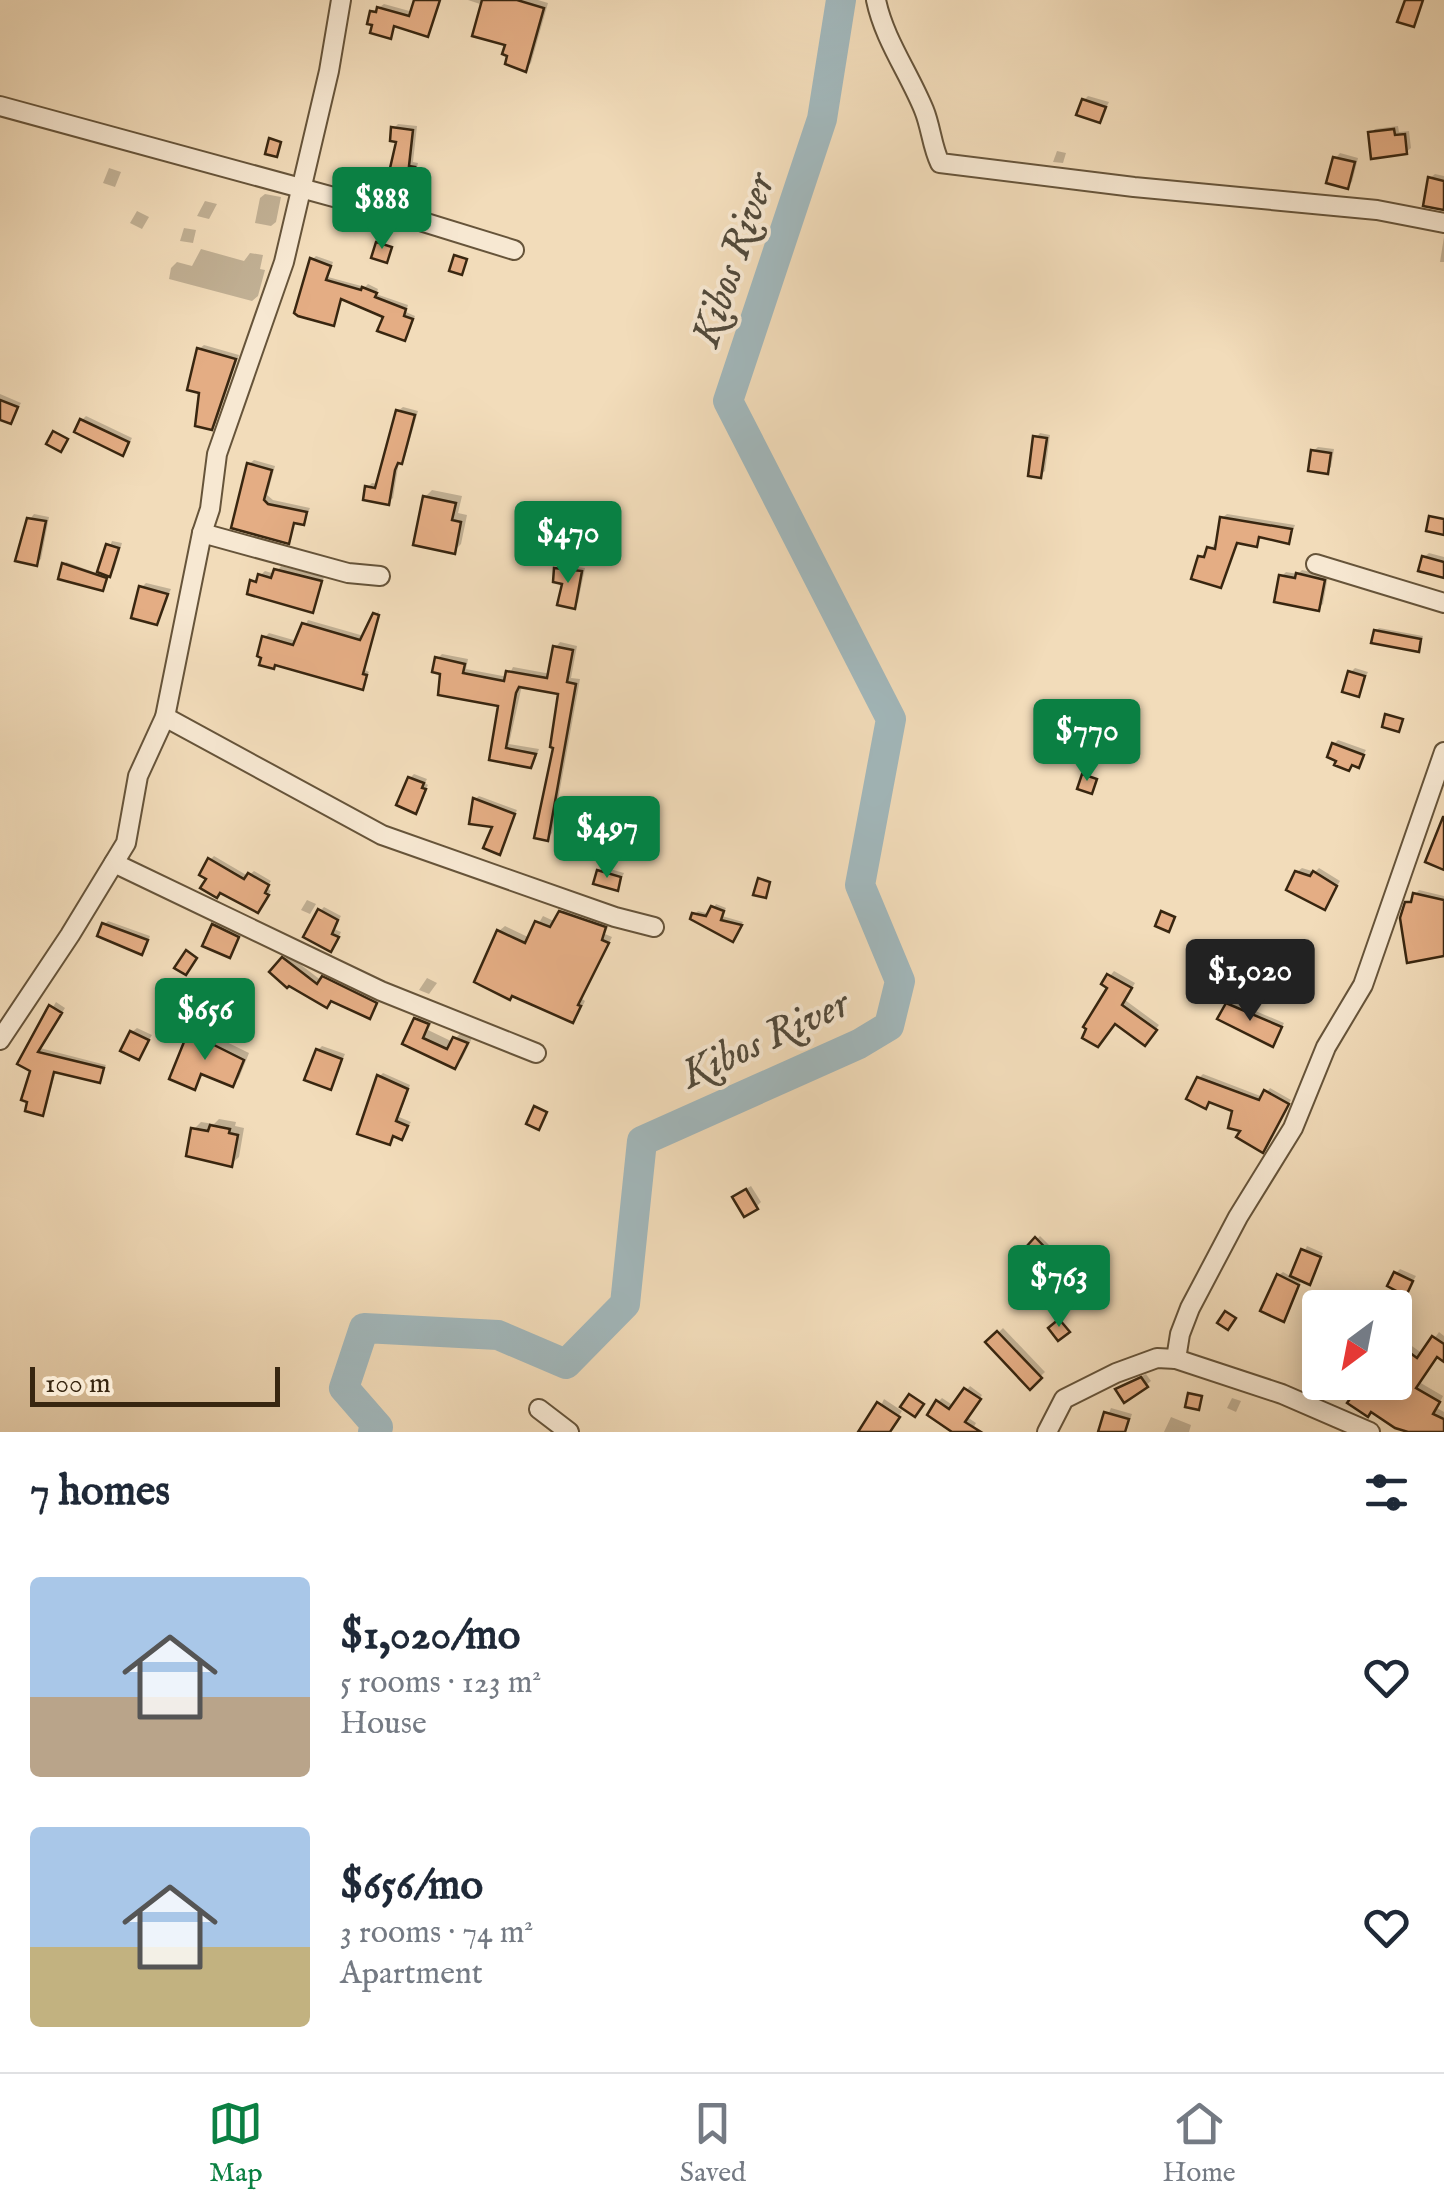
<!DOCTYPE html>
<meta charset="utf-8">
<style>
body{margin:0;font-family:"IM FELL English",serif;background:#f2f2f3;color:#1f2937;height:100vh;display:flex;flex-direction:column;font-size:38px;white-space:nowrap}
*{box-sizing:border-box;margin:0}
p{font-size:32px;color:#747a83}
.icon{flex:none;width:55px;height:55px;fill:none;stroke:currentColor;stroke-width:2;stroke-linecap:round;stroke-linejoin:round}
.map{position:relative;height:1432px;overflow:hidden}
.panel{display:flex;flex-direction:column;background:#fff;flex:1}
.panel>*{flex:none}
.needle{width:65px;rotate:212deg}
.fabs{position:absolute;left:1302px;top:1290px;display:grid;gap:20px}
.fabs a{display:grid;place-items:center;width:110px;height:110px;border-radius:10px;background:#fff;box-shadow:0 5px 25px #0003;font-size:50px}
.scale{position:absolute;left:30px;bottom:25px;width:250px;box-sizing:border-box;padding-left:10px;border:5px solid #382610;border-top:0;font-size:28px;line-height:35px;white-space:nowrap;color:#382610;-webkit-text-stroke:8px #f7e8d2;paint-order:stroke}
.price{position:absolute;translate:-50% -85px;padding:0 22px;border-radius:10px;background:#0b8043;color:#fff;font-size:32px;line-height:65px;filter:drop-shadow(0 2px 5px #0008)}
.price::after{content:'';position:absolute;left:50%;top:60px;width:30px;height:22px;margin-left:-15px;background:inherit;clip-path:polygon(0 0,100% 0,50% 100%)}
.price.active{background:#222;color:#fff}
ul{padding:0;list-style:none}
li{display:flex;align-items:center;gap:30px;height:250px;padding:0 30px}
li span{display:grid;place-items:center;flex:none;width:280px;height:200px;border-radius:10px;color:#555}
li>.icon{margin-inline-start:auto}
span .icon{width:120px;height:120px;fill:#fffc;stroke-width:1}
li b{font-size:42px}
h2{display:flex;justify-content:space-between;align-items:center;height:120px;padding:0 30px;font-size:42px}
.dock{display:flex;justify-content:space-around;align-items:center;height:140px;border-top:2px solid #e0e1e3;background:#fff;font-size:28px;color:#747a83}
.dock a{display:grid;justify-items:center;gap:5px}
.dock .active{color:#0b8043}
.map>svg:first-child{display:block}
.shadow{fill:#0003}
.lines{fill:none;stroke-linecap:round;stroke-linejoin:round}
.river{stroke:#a2b8bc;stroke-width:30}
.building{fill:#e4ad84;stroke:#382610;stroke-width:2.5}
.street-casing{stroke:#66543a;stroke-width:22}
.street{stroke:#f7e8d2;stroke-width:18}
.labels{text-anchor:middle;stroke-width:8;stroke-linejoin:round;paint-order:stroke}
.water-label{font-size:42px;font-style:italic;fill:#524a3b;stroke:#f7e8d2}
</style>
<div class="map">
<svg width="1444" height="1432" viewBox="0 0 1444 1432">
<rect width="100%" height="100%" fill="#f2dcba"/>
<filter id="stains"><feTurbulence type="fractalNoise" baseFrequency=".002" numOctaves="4"/><feColorMatrix values="0 0 0 0 .2 0 0 0 0 .09 0 0 0 0 .02 0 0 0 .5 -.17"/></filter>
<radialGradient id="worn" r=".72"><stop offset=".6" stop-color="#630" stop-opacity="0"/><stop offset="1" stop-color="#630" stop-opacity=".3"/></radialGradient>
<!-- shadow -->
<g class="shadow">
<path d="M424 0 440 4 428 34 396 24 390 36 373 12 384 4 413 12Z"/>
<path d="M468 0H538L548 3 531 63 525 69 483 5Z"/>
<path d="M1088 96 1109 102 1100 120 1084 100Z"/>
<path d="M398 124 417 126 413 162 418 163 412 188 408 193 399 140 394 128Z"/>
<path d="M1398 126 1399 132 1409 131 1411 148 1406 152 1371 133 1375 129Z"/>
<path d="M1057 151 1066 153 1063 163 1053 162Z"/>
<path d="M1340 153 1358 158 1352 182 1348 186 1336 158Z"/>
<path d="M109 168 121 172 115 187 103 183Z"/>
<path d="M1435 174 1444 176V209L1430 178Z"/>
<path d="M265 194 281 197 276 222 271 226 255 223 260 198Z"/>
<path d="M205 201 217 204 209 219 197 216Z"/>
<path d="M137 211 149 217 142 229 130 223Z"/>
<path d="M184 228 196 230 193 243 180 241Z"/>
<path d="M1444 237V262H1440Z"/>
<path d="M201 249 244 261 250 253 263 255 260 269 265 270 258 296 252 301 169 279 171 268 177 262 192 266Z"/>
<path d="M316 256 333 262 328 277 365 287 368 284 378 289 376 294 408 305 406 312 415 316 408 335 404 338 386 315 343 297 334 323 312 260Z"/>
<path d="M204 345 239 355 216 423 211 428 202 391 199 349Z"/>
<path d="M0 394 21 403 10 422 0 417Z"/>
<path d="M403 407 418 411 405 457 399 461 393 498 388 502 368 487 372 483 379 484 398 411Z"/>
<path d="M86 416 132 438 127 448 122 453 82 420Z"/>
<path d="M1040 433 1050 435 1045 471 1040 475 1036 438Z"/>
<path d="M1318 447 1334 449 1331 467 1327 471 1313 451Z"/>
<path d="M254 460 275 466 267 495 273 500 310 508 304 522 296 520 288 541 234 526 249 464Z"/>
<path d="M432 490 462 496 458 513 467 515 461 544 454 551 425 497Z"/>
<path d="M34 514 49 517 41 559 36 563 30 519Z"/>
<path d="M1227 514 1295 525 1289 541 1261 535 1256 545 1239 541 1220 585 1200 557 1208 554 1214 544 1218 545 1222 518Z"/>
<path d="M112 541 122 543 114 570 108 573 104 587 61 577 66 562 99 574Z"/>
<path d="M1429 553 1444 557V575L1424 557Z"/>
<path d="M560 565 585 568 578 602 575 606 557 569Z"/>
<path d="M281 566 324 577 316 605 312 610 253 582 265 571 275 574Z"/>
<path d="M1302 570 1328 576 1323 604 1318 608 1282 576 1286 572 1298 574Z"/>
<path d="M146 583 171 589 156 622 142 587Z"/>
<path d="M379 610 365 670 369 672 362 687 265 637 269 633 297 641 308 620 364 636Z"/>
<path d="M1379 628 1423 636 1421 646 1418 649 1376 631Z"/>
<path d="M560 642 577 646 571 678 580 679 552 833 547 838 561 692 522 685 509 744 539 749 535 760 530 765 492 758 501 704 444 680 437 659 442 654 468 659 466 669 508 677 513 667 551 674 556 647Z"/>
<path d="M1355 668 1368 672 1358 694 1350 673Z"/>
<path d="M1338 740 1366 750 1358 765 1334 744Z"/>
<path d="M414 774 427 779 425 783 428 785 415 811 410 778Z"/>
<path d="M479 796 517 810 500 852 495 825 475 799Z"/>
<path d="M214 856 248 876 254 871 271 881 267 888 271 891 262 906 209 878 210 860Z"/>
<path d="M603 867 624 873 617 888 599 872Z"/>
<path d="M1302 868 1315 872 1319 868 1340 881 1325 907 1297 872Z"/>
<path d="M1419 890 1444 896V955L1407 904Z"/>
<path d="M307 900 316 904 310 914 301 910Z"/>
<path d="M716 904 726 908 722 916 743 922 736 935 695 914 698 911 710 914Z"/>
<path d="M567 906 610 922 605 934 612 937 582 999 585 1001 578 1015 573 1020 499 931 505 926 530 938 543 916 556 922Z"/>
<path d="M324 907 341 916 334 929 341 932 335 944 320 911Z"/>
<path d="M108 921 150 936 146 948 142 952 104 925Z"/>
<path d="M218 921 242 932 229 955 214 925Z"/>
<path d="M288 955 322 981 328 974 379 998 373 1011 369 1016 272 972Z"/>
<path d="M1114 971 1135 983 1125 1000 1159 1025 1149 1038 1116 1021 1110 987 1104 983Z"/>
<path d="M427 978 437 983 429 994 419 990Z"/>
<path d="M1232 1001 1284 1023 1276 1040 1228 1005Z"/>
<path d="M56 1002 65 1008 40 1048 106 1065 99 1080 56 1070 46 1109 42 1113 32 1070 20 1063Z"/>
<path d="M423 1012 435 1016 428 1030 453 1042 462 1031 473 1036 462 1059 455 1066 405 1043 416 1019Z"/>
<path d="M196 1027 249 1053 239 1078 233 1084 204 1073 195 1087 190 1034Z"/>
<path d="M137 1028 152 1035 139 1057 132 1032Z"/>
<path d="M322 1046 345 1054 331 1087 318 1050Z"/>
<path d="M383 1073 410 1085 399 1117 411 1122 402 1137 395 1134 390 1142 379 1077Z"/>
<path d="M1203 1074 1263 1097 1270 1088 1291 1100 1266 1146 1244 1129 1235 1110 1210 1100 1199 1078Z"/>
<path d="M219 1119 236 1122 235 1126 244 1128 239 1157 231 1164 194 1129 201 1122 214 1124Z"/>
<path d="M751 1186 761 1202 756 1207 739 1193Z"/>
<path d="M1040 1236 1061 1257 1040 1278 1020 1258Z"/>
<path d="M1307 1246 1323 1253 1313 1278 1309 1282 1302 1279 1287 1315 1284 1319 1263 1310 1279 1275 1283 1272 1292 1277Z"/>
<path d="M1400 1269 1416 1276 1406 1293 1396 1273Z"/>
<path d="M1003 1328 1045 1372 1030 1386 989 1342Z"/>
<path d="M1439 1332 1444 1336V1359L1438 1354 1419 1382 1443 1396 1437 1408 1444 1412V1432H1414L1395 1382V1339L1398 1336 1423 1354Z"/>
<path d="M1146 1374 1151 1381 1146 1385 1122 1386Z"/>
<path d="M970 1386 982 1395 967 1417 976 1423 971 1432H958L938 1402 942 1398 954 1406Z"/>
<path d="M1232 1398 1241 1401 1236 1412 1227 1408Z"/>
<path d="M884 1399 902 1411 888 1432H869Z"/>
<path d="M1111 1408 1132 1414 1126 1432H1101Z"/>
<path d="M1171 1417 1191 1425 1189 1432H1164Z"/>
</g>
<g class="lines">
<!-- river -->
<path class="river" d="M373 1432 378 1427 344 1388 364 1328 498 1335 566 1364 625 1304 642 1141 859 1044 889 1026 900 981 860 885 891 719 728 401 822 119 841 0"/>
</g>
<!-- building -->
<g class="building">
<path d="M414 0H440L428 37 394 26 391 39 370 33 372 25 367 24 370 11 376 12 377 7 409 16Z"/>
<path d="M482 0H517L544 8 526 72 505 64 507 56 502 54 505 45 472 36Z"/>
<path d="M1405 0H1423L1414 27 1397 22Z"/>
<path d="M1082 99 1106 107 1100 123 1076 115Z"/>
<path d="M391 127 413 130 409 166 415 167 408 195 385 190 396 142 390 141Z"/>
<path d="M1394 129 1395 135 1405 134 1407 154 1371 159 1368 132Z"/>
<path d="M269 138 281 142 277 157 265 154Z"/>
<path d="M1333 157 1355 162 1348 189 1326 183Z"/>
<path d="M1428 177 1444 181V210L1423 206Z"/>
<path d="M376 242 392 247 387 263 371 258Z"/>
<path d="M454 255 467 259 462 275 449 271Z"/>
<path d="M310 258 331 266 326 280 361 290 362 287 377 293 375 297 406 309 404 316 413 319 405 341 377 331 383 317 341 299 334 326 298 316 294 313Z"/>
<path d="M197 348 236 359 212 430 195 426 199 393 187 390Z"/>
<path d="M0 400 18 407 11 424 0 420Z"/>
<path d="M396 410 415 415 402 464 398 463 395 470 389 505 363 500 365 486 375 488Z"/>
<path d="M80 419 129 442 123 456 74 432Z"/>
<path d="M53 431 68 439 61 452 46 444Z"/>
<path d="M1033 436 1047 438 1041 478 1028 476Z"/>
<path d="M1311 450 1331 453 1328 474 1308 471Z"/>
<path d="M247 463 272 470 264 500 268 504 307 512 304 525 294 523 289 544 231 528Z"/>
<path d="M423 496 456 503 452 520 461 522 455 554 413 545Z"/>
<path d="M1429 516 1444 519V535L1426 531Z"/>
<path d="M1220 517 1292 529 1289 544 1259 537 1257 547 1237 543 1221 588 1191 579 1198 556 1204 557 1207 547 1215 549Z"/>
<path d="M27 518 46 521 37 566 15 561Z"/>
<path d="M106 544 119 548 110 577 97 572Z"/>
<path d="M1422 556 1444 562V578L1418 571Z"/>
<path d="M62 563 107 578 103 591 58 579Z"/>
<path d="M554 568 582 571 575 609 557 605 562 584 553 582Z"/>
<path d="M274 569 322 581 313 613 247 594 250 580 256 582 258 574 271 578Z"/>
<path d="M1296 573 1325 580 1319 611 1274 602 1279 575 1295 578Z"/>
<path d="M139 586 168 594 157 625 131 618Z"/>
<path d="M373 613 379 615 363 674 367 675 363 690 275 665 274 669 259 665 261 658 257 656 262 636 293 645 302 623 360 640Z"/>
<path d="M1374 630 1421 639 1419 652 1371 643Z"/>
<path d="M553 646 573 650 567 682 576 684 548 841 534 838 553 748 550 747 558 694 519 687 516 693 506 748 536 754 531 768 489 760 498 706 438 695 440 674 432 672 435 657 465 664 463 673 504 681 506 671 547 678Z"/>
<path d="M1348 671 1365 676 1359 697 1342 692Z"/>
<path d="M1385 714 1403 719 1399 732 1382 727Z"/>
<path d="M1332 743 1364 755 1359 768 1352 765 1349 771 1334 765 1336 761 1327 757Z"/>
<path d="M1082 774 1097 779 1092 794 1077 789Z"/>
<path d="M408 777 424 783 422 788 426 789 416 814 396 805Z"/>
<path d="M473 798 515 814 500 855 483 848 492 827 469 824Z"/>
<path d="M1443 817H1444V870L1425 862Z"/>
<path d="M208 858 244 879 248 873 269 885 265 893 269 895 258 913 220 893 217 898 200 888 206 879 199 875Z"/>
<path d="M597 870 621 877 618 891 593 884Z"/>
<path d="M1295 871 1310 876 1313 871 1337 886 1325 910 1286 890Z"/>
<path d="M758 878 770 882 766 898 753 895Z"/>
<path d="M1413 893 1444 900V956L1407 963 1400 918 1405 902H1411Z"/>
<path d="M711 906 724 911 721 920 742 925 733 942 690 919 692 913 706 916Z"/>
<path d="M318 909 338 920 332 934 339 937 331 952 303 937Z"/>
<path d="M559 911 606 927 602 940 609 943 578 1005 581 1006 573 1023 512 996 510 1000 474 982 497 930 525 943 535 921 550 927Z"/>
<path d="M1161 911 1175 917 1169 932 1155 926Z"/>
<path d="M102 923 148 940 142 955 97 936Z"/>
<path d="M212 924 239 937 230 958 202 946Z"/>
<path d="M186 950 197 958 186 975 174 968Z"/>
<path d="M282 957 317 984 322 976 377 1003 370 1019 331 1001 327 1008 289 986 287 988 269 972Z"/>
<path d="M1107 974 1132 988 1122 1005 1157 1030 1145 1046 1115 1024 1098 1047 1082 1038 1086 1029 1083 1027 1107 988 1101 984Z"/>
<path d="M1226 1003 1282 1027 1273 1047 1217 1019Z"/>
<path d="M49 1005 62 1013 38 1052 104 1068 100 1083 54 1072 43 1116 25 1111 27 1102 21 1100 30 1071 17 1064Z"/>
<path d="M414 1018 429 1024 423 1038 447 1049 453 1037 468 1043 455 1069 402 1044Z"/>
<path d="M130 1031 149 1040 139 1060 120 1051Z"/>
<path d="M188 1032 244 1060 233 1087 201 1074 195 1090 169 1079Z"/>
<path d="M316 1049 342 1059 331 1090 304 1080Z"/>
<path d="M377 1075 408 1089 396 1121 408 1126 402 1140 393 1136 390 1145 357 1134Z"/>
<path d="M1197 1077 1259 1100 1264 1090 1289 1104 1263 1153 1236 1137 1240 1131 1228 1128 1232 1111 1209 1102 1206 1109 1186 1099Z"/>
<path d="M534 1106 547 1112 539 1130 526 1124Z"/>
<path d="M210 1125 230 1129 229 1133 238 1135 232 1167 186 1156 191 1128 208 1131Z"/>
<path d="M746 1189 758 1209 744 1217 732 1197Z"/>
<path d="M1035 1237 1059 1262 1040 1282 1016 1258Z"/>
<path d="M1301 1249 1321 1257 1310 1285 1290 1276Z"/>
<path d="M1394 1272 1413 1281 1406 1296 1387 1286Z"/>
<path d="M1277 1274 1299 1285 1284 1322 1260 1311Z"/>
<path d="M1225 1311 1236 1318 1228 1330 1217 1323Z"/>
<path d="M1059 1319 1070 1332 1058 1341 1048 1328Z"/>
<path d="M997 1331 1042 1378 1030 1390 985 1342Z"/>
<path d="M1432 1336 1444 1344V1362L1437 1357 1416 1388 1440 1402 1433 1414 1444 1419V1432H1408L1395 1428 1371 1412 1368 1417 1347 1403 1362 1382H1395V1342L1417 1358Z"/>
<path d="M1141 1377 1148 1387 1124 1403 1115 1389Z"/>
<path d="M964 1388 981 1399 965 1422 981 1432H952L927 1415 936 1400 949 1409Z"/>
<path d="M1188 1393 1202 1396 1199 1410 1185 1407Z"/>
<path d="M909 1394 924 1404 915 1417 900 1407Z"/>
<path d="M877 1402 900 1417 890 1432H858Z"/>
<path d="M1104 1412 1129 1419 1125 1432H1098Z"/>
</g>
<g class="lines">
<!-- street casing -->
<g class="street-casing">
<g id="street">
<path d="M876 0C884 39 909 73 924 110 931 127 932 147 940 163L1134 187 1377 210 1444 223"/>
<path d="M0 106 407 217 514 250"/>
<path d="M202 533 348 573 380 576"/>
<path d="M1316 564 1444 603"/>
<path d="M165 717 382 835 615 917 654 927"/>
<path d="M114 863 381 991 536 1053"/>
<path d="M0 1040 70 935 126 843 138 776 165 717 202 533 210 509 217 454 284 262 329 71 341 0"/>
<path d="M1176 1359 1180 1334 1190 1308 1238 1217 1293 1128 1326 1047 1363 985 1444 752"/>
<path d="M539 1409 569 1432"/>
<path d="M1047 1432 1064 1399 1116 1373 1157 1358 1176 1359 1282 1394 1370 1432"/>
</g>
</g>
<!-- street -->
<use href="#street" class="street"/>
</g>
<g class="labels">
<!-- water labels -->
<g class="water-label">
<text transform="translate(731 259) rotate(-71)" y="15">Kibos River</text>
<text transform="translate(764 1037) rotate(-25)" y="15">Kibos River</text>
</g>
</g>
<rect width="100%" height="100%" filter="url(#stains)"/>
<rect width="100%" height="100%" fill="url(#worn)"/>
</svg>
<div class="fabs">
<a><svg class="needle" viewBox="-14 -14 28 28"><path d="M0-13l5 13h-10z" fill="#e53935"/><path d="M0 13l5-13h-10z" fill="#747a83"/></svg></a>
</div>
<div class="scale">100 m</div>
<b class="price" style="left:382px;top:252px">$888</b>
<b class="price" style="left:568px;top:586px">$470</b>
<b class="price" style="left:1087px;top:784px">$770</b>
<b class="price" style="left:607px;top:881px">$497</b>
<b class="price active" style="left:1250px;top:1024px">$1,020</b>
<b class="price" style="left:205px;top:1063px">$656</b>
<b class="price" style="left:1059px;top:1330px">$763</b>
</div>
<section class="panel">
<h2>7 homes<svg class="icon" aria-label="filters" viewBox="0 0 24 24"><path d="M4 7h16M4 17h16"/><circle cx="9" cy="7" r="2"/><circle cx="15" cy="17" r="2"/></svg></h2>
<ul>
<li><span style="background:linear-gradient(#a9c7e8 60%,#b9a48a 0)"><svg class="icon" aria-label="home" viewBox="0 0 24 24"><path d="M3 11l9-7 9 7M6 9v11h12V9"/></svg></span><div><b>$1,020/mo</b><p>5 rooms · 123 m²</p><p>House</p></div><svg class="icon" aria-label="heart" viewBox="0 0 24 24"><path d="M12 20l-8-8c-3-5 5-10 8-4 3-6 11-1 8 4z"/></svg></li>
<li><span style="background:linear-gradient(#a9c7e8 60%,#c2b280 0)"><svg class="icon" aria-label="home" viewBox="0 0 24 24"><path d="M3 11l9-7 9 7M6 9v11h12V9"/></svg></span><div><b>$656/mo</b><p>3 rooms · 74 m²</p><p>Apartment</p></div><svg class="icon" aria-label="heart" viewBox="0 0 24 24"><path d="M12 20l-8-8c-3-5 5-10 8-4 3-6 11-1 8 4z"/></svg></li>
</ul>
</section>
<nav class="dock">
<a class="active"><svg class="icon" aria-label="map" viewBox="0 0 24 24"><path d="M3 6l6-2 6 2 6-2v14l-6 2-6-2-6 2zM9 4v14M15 6v14"/></svg>Map</a>
<a><svg class="icon" aria-label="saved" viewBox="0 0 24 24"><path d="M7 4h10v16l-5-4-5 4z"/></svg>Saved</a>
<a><svg class="icon" aria-label="home" viewBox="0 0 24 24"><path d="M3 11l9-7 9 7M6 9v11h12V9"/></svg>Home</a>
</nav>
